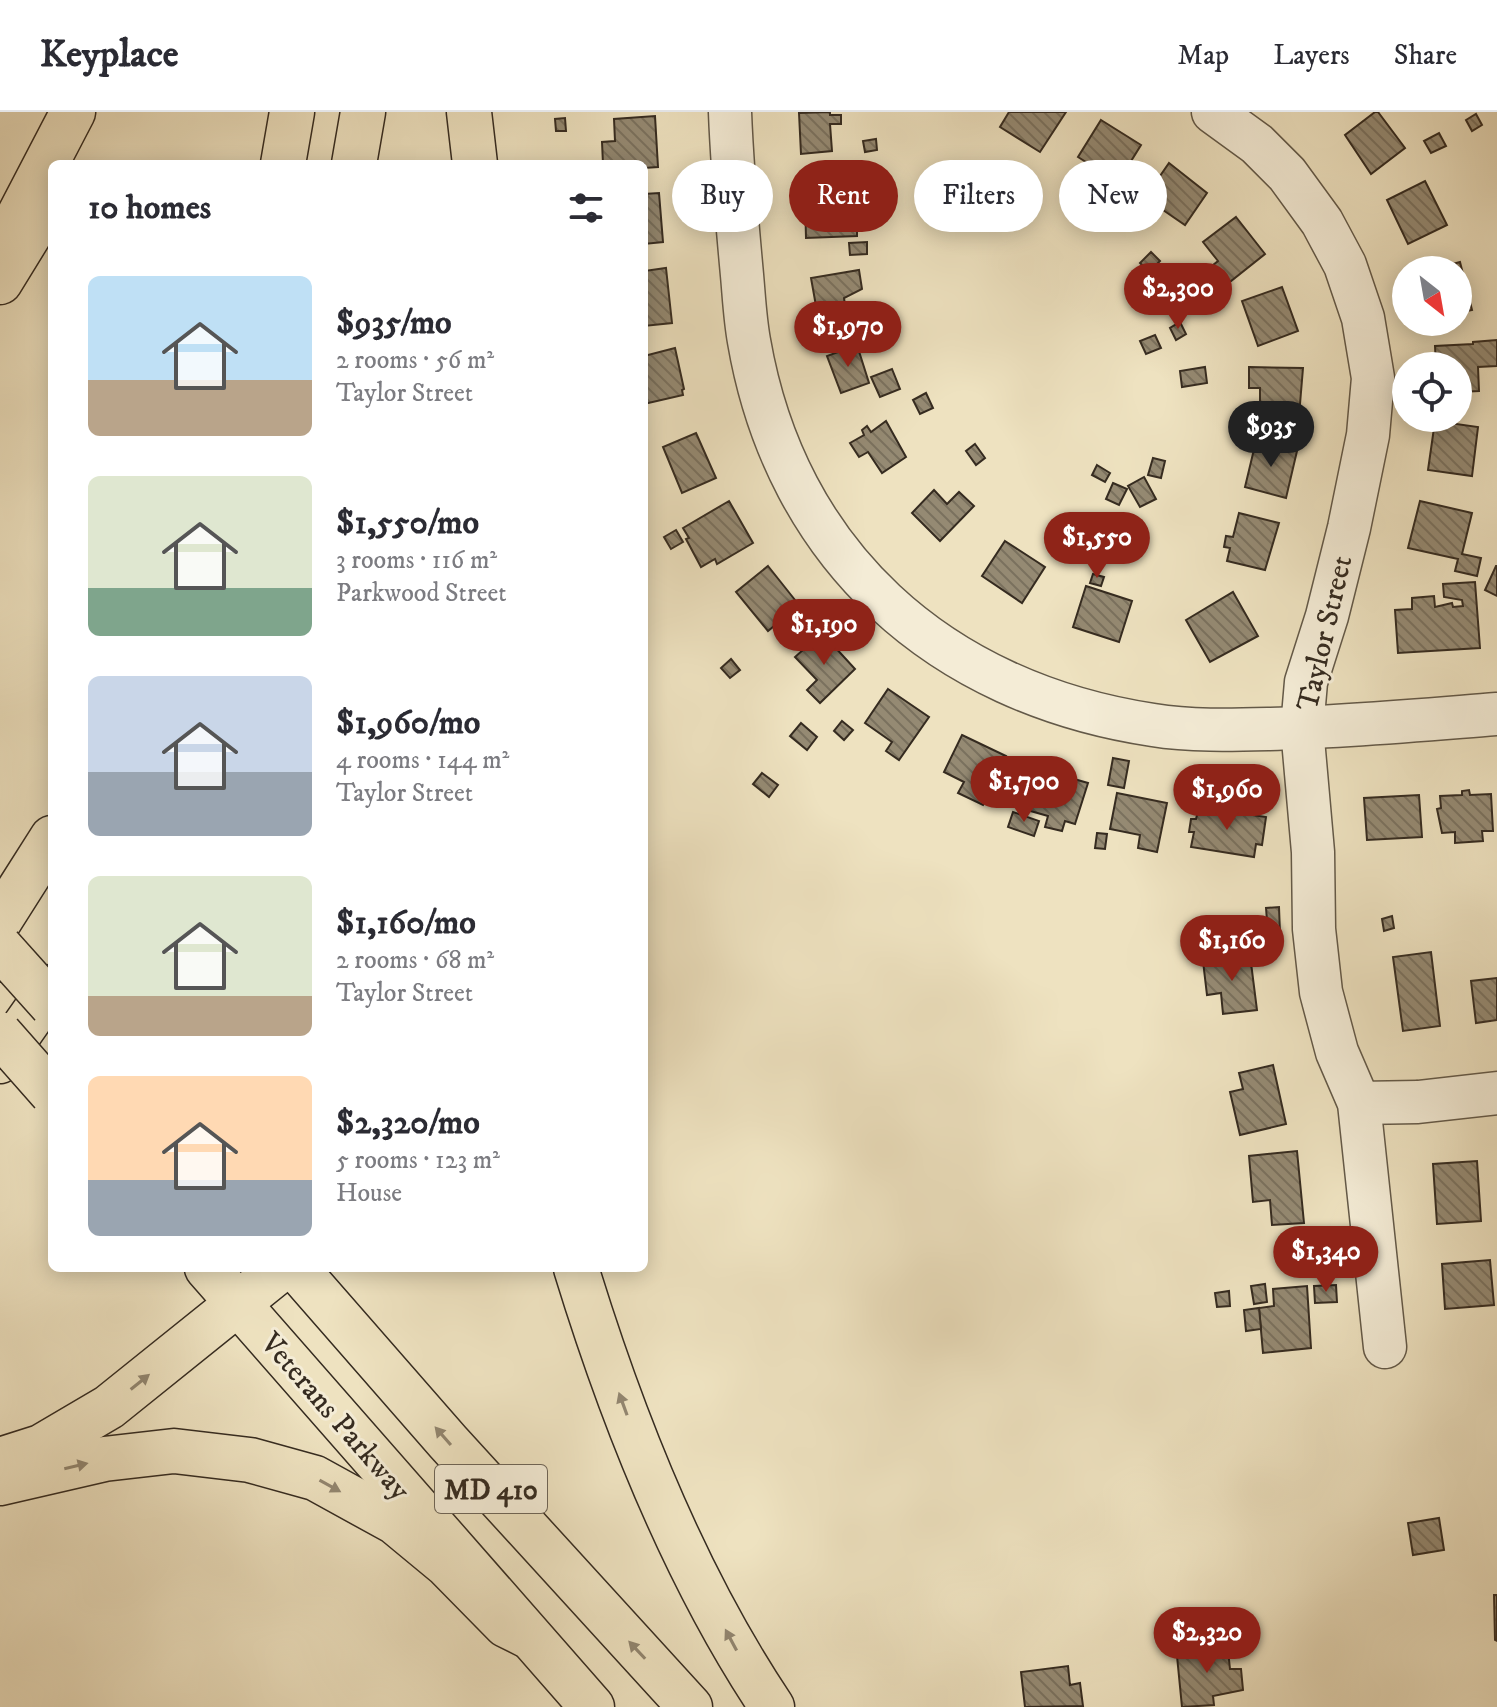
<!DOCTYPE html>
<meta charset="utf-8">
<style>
body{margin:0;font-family:"IM FELL DW Pica",serif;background:#f2f2f3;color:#2b2b33;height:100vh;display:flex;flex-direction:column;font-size:30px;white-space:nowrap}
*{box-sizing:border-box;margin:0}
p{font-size:26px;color:#7c7c81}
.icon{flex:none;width:44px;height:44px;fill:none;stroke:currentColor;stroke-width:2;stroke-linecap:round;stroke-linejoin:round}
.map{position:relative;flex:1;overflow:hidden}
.sheet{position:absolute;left:48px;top:48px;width:600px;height:1112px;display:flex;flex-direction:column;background:#fff;border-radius:12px;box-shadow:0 4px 20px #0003}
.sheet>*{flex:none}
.banner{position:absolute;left:672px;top:48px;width:704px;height:72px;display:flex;gap:16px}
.needle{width:52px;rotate:149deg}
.tools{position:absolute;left:1392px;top:144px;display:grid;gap:16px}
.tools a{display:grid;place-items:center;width:80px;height:80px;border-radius:50%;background:#fff;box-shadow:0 4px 20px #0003;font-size:40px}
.price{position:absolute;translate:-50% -68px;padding:0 18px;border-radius:28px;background:#8f2418;color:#fff;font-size:26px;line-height:52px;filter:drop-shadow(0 2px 4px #0008)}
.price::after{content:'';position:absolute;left:50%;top:48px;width:24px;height:18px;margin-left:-12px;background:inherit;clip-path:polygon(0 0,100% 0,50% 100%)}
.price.on{background:#222;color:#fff}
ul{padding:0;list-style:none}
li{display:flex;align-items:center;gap:24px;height:200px;padding:0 40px}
li span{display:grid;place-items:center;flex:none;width:224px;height:160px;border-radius:12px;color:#555}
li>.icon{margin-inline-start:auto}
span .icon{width:96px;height:96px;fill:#fffc;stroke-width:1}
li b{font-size:34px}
h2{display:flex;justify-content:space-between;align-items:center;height:96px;padding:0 40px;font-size:34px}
.chip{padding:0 28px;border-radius:36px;background:#fff;box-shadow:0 4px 20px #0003;font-size:28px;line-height:72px}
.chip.on{background:#8f2418;color:#fff}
header{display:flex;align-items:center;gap:48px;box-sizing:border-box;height:112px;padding:0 40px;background:#fff;border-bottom:2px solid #e1e1e2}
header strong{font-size:38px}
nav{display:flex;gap:44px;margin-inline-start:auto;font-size:28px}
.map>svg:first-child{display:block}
.building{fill:url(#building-back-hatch);stroke:#352b20;stroke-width:2}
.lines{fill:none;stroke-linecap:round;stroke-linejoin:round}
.minor-casing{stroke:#635948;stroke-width:45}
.major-casing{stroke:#352b20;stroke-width:47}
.highway-casing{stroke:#352b20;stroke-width:47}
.minor{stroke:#f4ecd6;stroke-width:42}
.major{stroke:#eee2c0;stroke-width:44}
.highway{stroke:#eee2c0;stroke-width:44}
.major-bridge-casing{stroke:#352b20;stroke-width:47;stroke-linecap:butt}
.major-bridge{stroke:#eee2c0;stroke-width:44}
.oneway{fill:#928670}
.labels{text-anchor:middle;stroke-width:6;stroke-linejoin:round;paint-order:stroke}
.shield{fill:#f4ecd6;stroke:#6e6557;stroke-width:2}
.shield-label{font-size:28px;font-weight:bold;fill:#352b20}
.street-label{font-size:30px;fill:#352b20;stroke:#f4ecd6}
</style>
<header>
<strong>Keyplace</strong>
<nav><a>Map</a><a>Layers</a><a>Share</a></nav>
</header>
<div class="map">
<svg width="1497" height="1595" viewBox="0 0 1497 1595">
<defs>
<pattern id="building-back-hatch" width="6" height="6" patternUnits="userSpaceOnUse" patternTransform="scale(2)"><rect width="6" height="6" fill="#958a73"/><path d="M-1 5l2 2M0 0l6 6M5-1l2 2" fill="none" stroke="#7a715e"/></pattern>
</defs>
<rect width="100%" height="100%" fill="#eee2c0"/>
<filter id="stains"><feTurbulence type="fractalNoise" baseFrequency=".0025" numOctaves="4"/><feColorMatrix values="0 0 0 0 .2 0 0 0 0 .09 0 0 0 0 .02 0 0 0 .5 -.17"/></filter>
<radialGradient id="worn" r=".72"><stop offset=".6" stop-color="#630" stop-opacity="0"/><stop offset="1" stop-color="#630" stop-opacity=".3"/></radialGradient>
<!-- building -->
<g class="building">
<path d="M830 0V3H841V12H830L832 39 801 42 799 1Z"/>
<path d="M1009 0H1066L1040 40 1000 15Z"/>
<path d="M1375 0H1378L1405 36 1371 62 1345 23Z"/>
<path d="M1476 2 1482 13 1472 19 1466 8Z"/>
<path d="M655 4 658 55 644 56V52H603L602 30 615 29 614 7Z"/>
<path d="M565 6 566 19H556L555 7Z"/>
<path d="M1101 8 1141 33 1118 70 1078 45Z"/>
<path d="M1439 21 1446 34 1431 41 1424 29Z"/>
<path d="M876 27 877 38 865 40 863 29Z"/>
<path d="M1169 51 1207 81 1185 113 1163 98 1155 108 1138 96Z"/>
<path d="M999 68 1014 77 1004 94 989 85Z"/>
<path d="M1425 69 1447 113 1408 132 1387 88Z"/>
<path d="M810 79H818V85H837V99H857V124L806 126 805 86H810Z"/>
<path d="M659 81 663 130 644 132V82Z"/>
<path d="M1236 105 1265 142 1221 177 1207 158 1218 149 1203 130Z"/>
<path d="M867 130V142L850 143 849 131Z"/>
<path d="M1151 140 1160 149 1149 160 1140 151Z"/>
<path d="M1460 150 1472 198 1458 201V158H1430Z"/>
<path d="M666 156 672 211 644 214V159Z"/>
<path d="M859 158 862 177 844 186 846 200 818 205 811 166Z"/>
<path d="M1163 158 1171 167 1160 176 1152 167Z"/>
<path d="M1149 171 1164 186 1149 201 1134 186Z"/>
<path d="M1282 175 1298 219 1258 234 1242 189Z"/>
<path d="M876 198 879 209 865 212 862 201Z"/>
<path d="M1180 210 1186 222 1176 228 1170 216Z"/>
<path d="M880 215 883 224 867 228 865 219Z"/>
<path d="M1155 223 1161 236 1146 242 1140 229Z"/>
<path d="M1497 228V254L1478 255 1479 279 1458 280V254H1436L1435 234 1473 232V230Z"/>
<path d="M857 233 869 271 841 281 827 244Z"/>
<path d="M675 236 684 277 682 278 683 283 644 292V244Z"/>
<path d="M1205 255 1207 271 1182 275 1180 259Z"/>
<path d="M1249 255 1303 256 1299 304 1260 303V276H1249Z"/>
<path d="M892 257 900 277 880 285 871 265Z"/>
<path d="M926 281 933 296 920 302 913 288Z"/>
<path d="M886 309 906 345 882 361 868 340 859 345 850 331 864 323 862 318 867 314 871 320Z"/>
<path d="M1435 309 1478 315 1472 364 1428 358Z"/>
<path d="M696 321 716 366 682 381 663 335Z"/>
<path d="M1256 329 1297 339 1286 386 1245 375Z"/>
<path d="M975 332 985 346 976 353 966 339Z"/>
<path d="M1153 346 1165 349 1161 366 1148 363Z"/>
<path d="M1097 353 1110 361 1105 370 1092 363Z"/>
<path d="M1144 365 1156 387 1140 395 1128 374Z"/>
<path d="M1113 371 1127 377 1119 393 1106 387Z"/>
<path d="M934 378 947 392 959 380 974 394 940 429 912 401Z"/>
<path d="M729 389 753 431 717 452 715 447 701 455 686 427 689 426 683 416Z"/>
<path d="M1420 389 1472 401 1462 442 1481 446 1477 464 1455 459 1458 447 1408 436Z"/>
<path d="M1239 401 1279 411 1265 458 1227 449 1230 436 1224 435 1226 424 1233 425Z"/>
<path d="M676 418 683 430 671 437 664 425Z"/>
<path d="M1005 429 1045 455 1022 491 982 464Z"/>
<path d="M768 454 799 493 768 519 736 480Z"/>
<path d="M1496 454H1497V484L1485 478Z"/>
<path d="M1093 462 1104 465 1101 474 1090 471Z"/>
<path d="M1475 470 1480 536 1398 541 1395 498 1412 497V486L1434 484 1435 495 1452 491 1453 495 1463 494 1462 488 1444 485 1443 472Z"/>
<path d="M1086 474 1132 489 1119 530 1073 515Z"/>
<path d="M1233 480 1258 524 1210 550 1186 508Z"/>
<path d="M822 521 855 557 820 591 807 578 817 568 795 545Z"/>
<path d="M731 547 740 558 730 566 721 556Z"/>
<path d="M888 577 929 605 899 648 886 639 892 630 865 611Z"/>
<path d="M842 609 853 618 844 628 834 619Z"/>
<path d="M801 611 817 625 807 638 790 624Z"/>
<path d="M962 623 1006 644 983 693 958 681 964 670 944 660Z"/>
<path d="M1113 646 1129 649 1124 676 1108 673Z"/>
<path d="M1039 657 1088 671 1075 712 1065 709 1062 719 1045 715 1048 704 1027 698Z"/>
<path d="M762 661 778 673 769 685 753 672Z"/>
<path d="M1469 678 1470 683 1491 682 1493 719H1482L1483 729 1455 731V720L1442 721 1437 697 1441 696 1440 684 1462 683V679Z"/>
<path d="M1117 681 1167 691 1157 740 1138 736 1140 723 1110 717Z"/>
<path d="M1419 683 1422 725 1367 728 1364 686Z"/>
<path d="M1199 695 1266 705 1262 733 1256 732 1254 745 1191 735 1194 720H1189L1191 707H1196Z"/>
<path d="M1013 700 1039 709 1034 724 1008 715Z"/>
<path d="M1097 721 1107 722 1105 737 1095 736Z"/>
<path d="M1279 795 1280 821H1268L1266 796Z"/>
<path d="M1392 804 1394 816 1384 819 1382 807Z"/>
<path d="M1431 840 1440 914 1403 919 1393 845Z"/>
<path d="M1250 843 1257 898 1223 902 1221 881 1207 883 1203 849Z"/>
<path d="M1497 866V908L1476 911 1471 869Z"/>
<path d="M1273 953 1286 1012 1240 1023 1230 980 1243 977 1239 961Z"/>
<path d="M1297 1039 1304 1111 1272 1113 1270 1088 1253 1090 1249 1044Z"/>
<path d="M1477 1049 1481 1109 1437 1112 1433 1052Z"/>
<path d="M1490 1148 1494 1193 1445 1197 1442 1152Z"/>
<path d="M1265 1172 1267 1190 1254 1192 1251 1174Z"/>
<path d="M1336 1173 1337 1190 1315 1191 1314 1174Z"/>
<path d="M1307 1174 1311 1236 1263 1241 1259 1196 1274 1194 1273 1177Z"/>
<path d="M1229 1179 1230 1194 1217 1195 1215 1181Z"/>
<path d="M1259 1196 1261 1217 1246 1219 1244 1198Z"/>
<path d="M1439 1406 1444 1438 1413 1443 1408 1411Z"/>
<path d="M1494 1483H1497V1529L1495 1528Z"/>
<path d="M1227 1529 1230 1557H1241L1243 1578 1213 1584 1214 1593 1182 1595 1177 1544 1203 1542 1202 1531Z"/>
<path d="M1068 1554 1070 1573 1080 1571 1083 1594 1025 1595 1021 1560Z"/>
</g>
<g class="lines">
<!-- minor casing -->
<g class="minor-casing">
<g id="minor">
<path d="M730 0C732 55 737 109 742 163 744 185 745 207 749 229 786 444 940 581 1153 613 1190 619 1230 618 1268 617 1344 615 1421 608 1497 602"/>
<path d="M1213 0 1257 32 1287 62 1322 110 1345 153 1363 206 1373 266 1368 323 1349 416 1327 504 1306 570 1302 616 1313 740 1314 817 1321 880 1337 940 1359 991 1385 1235"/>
<path d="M1359 991 1418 990 1497 981"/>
</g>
</g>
<!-- major casing -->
<g class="major-casing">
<g id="major">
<path d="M207 1156 592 1595"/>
<path d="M296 1156 448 1330 690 1595"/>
</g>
</g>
<!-- highway casing -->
<g class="highway-casing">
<g id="highway">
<path d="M469 0 475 52"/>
<path d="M283 52 292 0"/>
<path d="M354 52 363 0"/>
<path d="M0 134 10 121 73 0"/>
<path d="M0 170 35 113"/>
<path d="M0 808 52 726"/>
<path d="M0 949 52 875"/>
<path d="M576 1156C622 1306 684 1464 772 1595"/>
<path d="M0 1348 41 1335 109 1295 282 1156"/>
<path d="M0 1371 104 1347 174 1339 250 1348 315 1366 395 1410 447 1453 506 1513 526 1523"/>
</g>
</g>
<!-- minor -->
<use href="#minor" class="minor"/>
<!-- major -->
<use href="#major" class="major"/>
<!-- highway -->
<use href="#highway" class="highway"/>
<!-- major-bridge casing -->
<g class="major-bridge-casing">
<g id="major-bridge">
<path d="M0 835 52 893"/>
<path d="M0 922 52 981"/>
</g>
</g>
<!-- major-bridge -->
<use href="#major-bridge" class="major-bridge"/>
</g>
<!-- one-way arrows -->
<defs><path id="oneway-solid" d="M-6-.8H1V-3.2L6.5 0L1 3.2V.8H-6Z" transform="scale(2)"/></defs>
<g class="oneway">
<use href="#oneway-solid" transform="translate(140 1270) rotate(-39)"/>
<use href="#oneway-solid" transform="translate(623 1292) rotate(-110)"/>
<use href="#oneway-solid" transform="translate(443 1324) rotate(-131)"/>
<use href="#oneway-solid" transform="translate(76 1354) rotate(-13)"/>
<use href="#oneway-solid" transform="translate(330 1374) rotate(29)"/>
<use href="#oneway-solid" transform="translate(731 1528) rotate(-118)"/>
<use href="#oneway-solid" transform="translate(637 1538) rotate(-133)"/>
</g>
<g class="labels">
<!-- shield labels -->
<rect class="shield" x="435" y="1353" width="112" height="48" rx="6"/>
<g class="shield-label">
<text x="491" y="1387">MD 410</text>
</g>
<!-- street labels -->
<g class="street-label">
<text transform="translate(1324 521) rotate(-77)" y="10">Taylor Street</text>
<text transform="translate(336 1304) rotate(49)" y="10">Veterans Parkway</text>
</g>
</g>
<rect width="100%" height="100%" filter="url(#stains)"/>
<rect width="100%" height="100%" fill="url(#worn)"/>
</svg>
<div class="tools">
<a><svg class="needle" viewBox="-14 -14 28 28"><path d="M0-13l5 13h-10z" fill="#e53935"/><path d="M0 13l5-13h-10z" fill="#7c7c81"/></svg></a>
<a><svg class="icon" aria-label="locate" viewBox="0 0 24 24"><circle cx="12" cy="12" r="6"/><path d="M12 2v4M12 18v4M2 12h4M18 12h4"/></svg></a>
</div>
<b class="price" style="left:1178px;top:219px">$2,300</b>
<b class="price" style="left:848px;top:257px">$1,970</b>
<b class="price on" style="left:1271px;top:357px">$935</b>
<b class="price" style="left:1097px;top:468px">$1,550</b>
<b class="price" style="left:824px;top:555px">$1,190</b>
<b class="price" style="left:1024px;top:712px">$1,700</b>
<b class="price" style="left:1227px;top:720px">$1,960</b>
<b class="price" style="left:1232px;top:871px">$1,160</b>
<b class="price" style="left:1326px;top:1182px">$1,340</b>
<b class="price" style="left:1207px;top:1563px">$2,320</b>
<div class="banner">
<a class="chip">Buy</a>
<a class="chip on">Rent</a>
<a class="chip">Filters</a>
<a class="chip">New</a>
</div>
<section class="sheet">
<h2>10 homes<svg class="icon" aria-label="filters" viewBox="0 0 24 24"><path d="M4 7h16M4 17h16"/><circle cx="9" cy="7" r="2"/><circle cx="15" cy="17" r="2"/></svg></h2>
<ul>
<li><span style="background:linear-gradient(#bfe0f5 65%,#b9a48a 0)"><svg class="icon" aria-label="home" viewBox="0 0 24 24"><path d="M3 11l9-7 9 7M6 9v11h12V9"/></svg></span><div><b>$935/mo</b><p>2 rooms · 56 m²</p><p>Taylor Street</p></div></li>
<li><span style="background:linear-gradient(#dfe7d0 70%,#7fa58c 0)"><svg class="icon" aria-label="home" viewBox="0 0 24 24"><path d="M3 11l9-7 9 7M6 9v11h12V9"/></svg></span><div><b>$1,550/mo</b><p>3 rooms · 116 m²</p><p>Parkwood Street</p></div></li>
<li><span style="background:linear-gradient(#c9d6e8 60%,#9aa5b1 0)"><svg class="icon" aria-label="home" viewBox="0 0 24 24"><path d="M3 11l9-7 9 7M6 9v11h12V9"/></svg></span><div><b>$1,960/mo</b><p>4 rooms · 144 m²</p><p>Taylor Street</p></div></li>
<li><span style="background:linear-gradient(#dfe7d0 75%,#b9a48a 0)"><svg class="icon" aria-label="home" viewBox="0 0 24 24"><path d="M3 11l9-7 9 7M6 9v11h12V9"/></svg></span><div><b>$1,160/mo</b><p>2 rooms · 68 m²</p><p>Taylor Street</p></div></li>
<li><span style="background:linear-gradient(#ffd9b3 65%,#9aa5b1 0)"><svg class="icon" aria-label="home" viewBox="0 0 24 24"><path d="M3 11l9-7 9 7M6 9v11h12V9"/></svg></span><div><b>$2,320/mo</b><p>5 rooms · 123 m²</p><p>House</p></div></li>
</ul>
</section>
</div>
